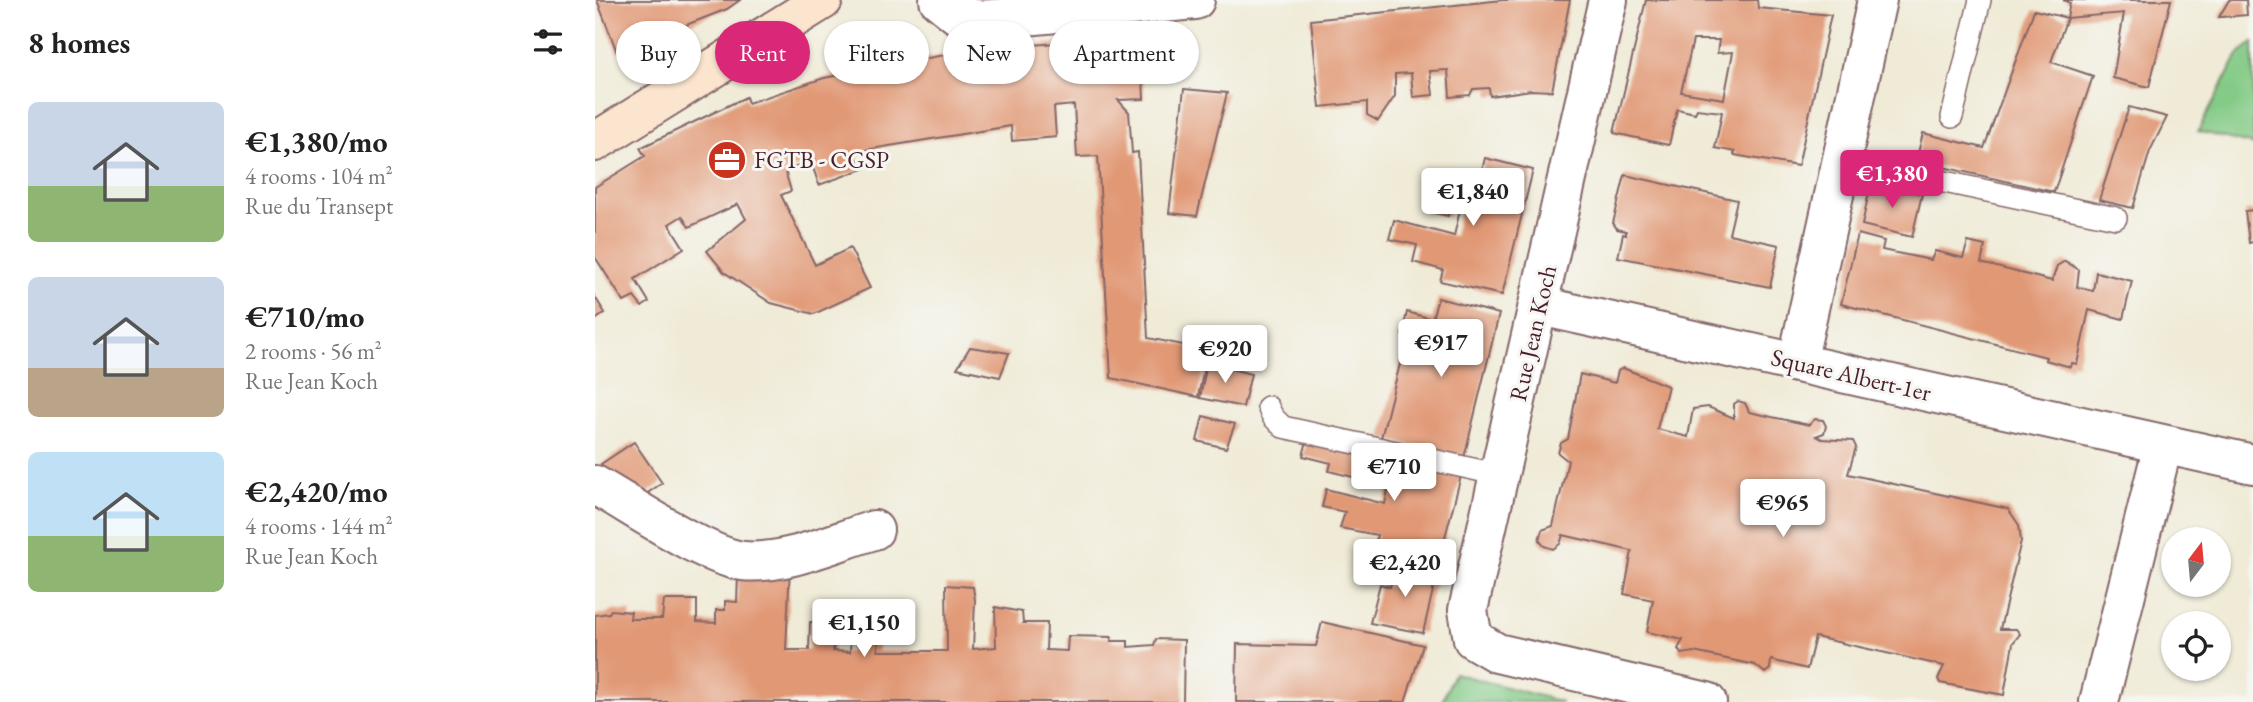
<!DOCTYPE html>
<meta charset="utf-8">
<style>
body{margin:0;font-family:"EB Garamond",serif;background:#f6f6f6;color:#222;height:100vh;display:flex;flex-direction:column;font-size:26px;white-space:nowrap}
*{box-sizing:border-box;margin:0}
p{font-size:23px;color:#767676}
.icon{flex:none;width:38px;height:38px;fill:none;stroke:currentColor;stroke-width:2;stroke-linecap:round;stroke-linejoin:round}
.map{position:relative;flex:1;overflow:hidden}
.details{display:flex;flex-direction:column;background:#fff;width:595px}
.details>*{flex:none}
.banner{position:absolute;left:21px;top:21px;width:665px;height:63px;display:flex;gap:14px}
.needle{width:46px;rotate:16deg}
.fabs{position:absolute;left:1566px;top:527px;display:grid;gap:14px}
.fabs a{display:grid;place-items:center;width:70px;height:70px;border-radius:50%;background:#fff;box-shadow:0 2px 5px #0004;font-size:35px}
.price{position:absolute;translate:-50% -60px;padding:0 16px;border-radius:7px;background:#fff;color:#222;font-size:23px;line-height:46px;filter:drop-shadow(0 2px 4px #0008)}
.price::after{content:'';position:absolute;left:50%;top:42px;width:21px;height:16px;margin-left:-10px;background:inherit;clip-path:polygon(0 0,100% 0,50% 100%)}
.price.active{background:#db2777;color:#fff}
ul{padding:0;list-style:none}
li{display:flex;align-items:center;gap:21px;height:175px;padding:0 28px}
li span{display:grid;place-items:center;flex:none;width:196px;height:140px;border-radius:10px;color:#555}
li>.icon{margin-inline-start:auto}
span .icon{width:84px;height:84px;fill:#fffc;stroke-width:1}
li b{font-size:30px}
h2{display:flex;justify-content:space-between;align-items:center;height:84px;padding:0 28px;font-size:30px}
.chip{padding:0 24px;border-radius:32px;background:#fff;box-shadow:0 2px 5px #0004;font-size:24px;line-height:63px}
.chip.active{background:#db2777;color:#fff}
main{display:flex;flex:1;min-height:0}
.map>svg:first-child{display:block}
.green{fill:#84cb87;stroke:#677559;stroke-width:2}
.building{fill:#e19874;fill-rule:evenodd}
.lines{fill:none;stroke-linecap:round;stroke-linejoin:round}
.lane-casing{stroke:#846667;stroke-width:24}
.street-casing{stroke:#846667;stroke-width:42}
.secondary-casing{stroke:#846667;stroke-width:42}
.lane{stroke:#fff;stroke-width:21}
.street{stroke:#fff;stroke-width:38}
.secondary{stroke:#fbe5cf;stroke-width:38}
.labels{text-anchor:middle;stroke-width:6;stroke-linejoin:round;paint-order:stroke}
.poi-label{font-size:24px;fill:#4a1f2b;stroke:#f6f6f2;text-anchor:start}
.street-label{font-size:24px;fill:#4a1f2b;stroke:#f6f6f2}
</style>
<main>
<section class="details">
<h2>8 homes<svg class="icon" aria-label="filters" viewBox="0 0 24 24"><path d="M4 7h16M4 17h16"/><circle cx="9" cy="7" r="2"/><circle cx="15" cy="17" r="2"/></svg></h2>
<ul>
<li><span style="background:linear-gradient(#c9d6e8 60%,#8fb573 0)"><svg class="icon" aria-label="home" viewBox="0 0 24 24"><path d="M3 11l9-7 9 7M6 9v11h12V9"/></svg></span><div><b>€1,380/mo</b><p>4 rooms · 104 m²</p><p>Rue du Transept</p></div></li>
<li><span style="background:linear-gradient(#c9d6e8 65%,#b9a48a 0)"><svg class="icon" aria-label="home" viewBox="0 0 24 24"><path d="M3 11l9-7 9 7M6 9v11h12V9"/></svg></span><div><b>€710/mo</b><p>2 rooms · 56 m²</p><p>Rue Jean Koch</p></div></li>
<li><span style="background:linear-gradient(#bfe0f5 60%,#8fb573 0)"><svg class="icon" aria-label="home" viewBox="0 0 24 24"><path d="M3 11l9-7 9 7M6 9v11h12V9"/></svg></span><div><b>€2,420/mo</b><p>4 rooms · 144 m²</p><p>Rue Jean Koch</p></div></li>
</ul>
</section>
<div class="map">
<svg width="1658" height="702" viewBox="0 0 1658 702">
<rect width="100%" height="100%" fill="#f6f6f2"/>
<filter id="ink" filterUnits="userSpaceOnUse"><feTurbulence type="fractalNoise" baseFrequency=".0143" numOctaves="2"/><feDisplacementMap in="SourceGraphic" scale="14" xChannelSelector="R" yChannelSelector="G"/><feConvolveMatrix kernelMatrix="1 2 1 2 8 2 1 2 1" color-interpolation-filters="sRGB"/></filter>
<filter id="wash" filterUnits="userSpaceOnUse"><feTurbulence type="fractalNoise" baseFrequency=".00686" numOctaves="4" result="noise"/><feDisplacementMap in="SourceGraphic" scale="28" xChannelSelector="R" yChannelSelector="G"/><feGaussianBlur stdDeviation="1.57" result="paint"/><feColorMatrix in="noise" values="0 0 0 0 0 0 0 0 0 0 0 0 0 0 0 0 0 1.4 0 .05"/><feComposite in="paint" operator="in"/></filter>
<g filter="url(#wash)">
<rect width="100%" height="100%" fill="#f0ebd7"/>
<!-- green -->
<g class="green">
<path d="M1658 42V145L1603 131 1643 55Z"/>
<path d="M859 673 967 702H847Z"/>
</g>
<g id="blocks">
<!-- building -->
<g class="building">
<path d="M2 0H145L132 9 22 52Z"/>
<path d="M908 0H975L957 91 936 90 895 96 894 88 878 89 875 95 855 97 853 70 835 71 838 95 818 97 816 73 800 74V96L783 121 772 115V102L725 107 716 20Z"/>
<path d="M1051 0H1162L1163 8 1236 15 1203 166 1139 155 1140 152 1120 148 1127 112 1102 109 1100 113 1082 109 1074 145 1019 133ZM1098 40H1124L1122 53 1138 52 1129 99 1086 92Z"/>
<path d="M1468 0H1576L1554 87 1518 78 1529 13 1472 18 1475 3Z"/>
<path d="M1634 0H1651L1652 15 1624 17Z"/>
<path d="M1439 10 1472 18 1456 62 1498 76 1459 192 1321 161 1328 133 1389 148Z"/>
<path d="M546 36 549 99 523 100 534 112 537 153 543 152 553 338 613 350 603 397 516 378 503 156 482 157 479 105 459 107 461 137 417 141 416 126 258 152 268 169 224 185 216 162 190 171 196 191 186 195 220 265 255 248 275 288 219 314 176 303 129 272 112 251 151 219 143 204 94 227 87 216 74 224 89 248 40 279 54 302 47 307 39 297 29 302 0 257V187L50 156 45 148 151 97 153 103 229 78 375 50V54L412 47Z"/>
<path d="M589 89 632 93 602 216 574 213Z"/>
<path d="M1534 107 1572 117 1555 151 1538 208 1504 200Z"/>
<path d="M890 158 938 170 907 295 845 281 848 270 818 262 822 245 794 239 799 220 859 236 865 210 855 207 853 216 831 211 838 178 874 186 871 199 879 202Z"/>
<path d="M1030 175 1142 200 1134 234 1184 245 1175 287 1023 257 1028 234 1031 235V231L1022 229 1018 223Z"/>
<path d="M1276 183 1327 194 1317 237 1267 225Z"/>
<path d="M1658 210V242L1654 243 1650 211Z"/>
<path d="M1263 234 1289 241 1287 250 1336 260 1340 251 1368 258 1373 242 1390 246 1386 263 1457 281 1462 266 1470 261 1484 270 1482 287 1498 291 1501 272 1537 281 1528 319 1494 310 1482 364 1477 363 1476 367 1450 360 1451 357 1246 304Z"/>
<path d="M0 297 10 313 0 320Z"/>
<path d="M843 298 904 314 869 458 786 438 807 356 826 361 831 341 807 335 812 312 837 319Z"/>
<path d="M375 347 414 353 405 377 362 368Z"/>
<path d="M612 363 656 374 648 407 605 398Z"/>
<path d="M1028 368 1073 386 1062 429 1093 437 1098 409 1113 407 1139 418V404L1143 401 1150 403 1154 412 1214 425 1220 419 1228 420 1231 426 1229 433 1221 436 1227 439 1258 441 1261 447 1253 474 1413 509 1424 525 1426 541 1405 629H1421L1425 634 1418 643 1409 695 1345 683 1343 679 1349 666 1220 637 1212 669 1176 660 1175 669 1170 673 1160 665 1099 652 1086 654 1083 649 1088 640 1052 632 1058 600 1029 594 1037 551 968 535 965 544 958 549 949 546 944 540 947 530 958 526 973 461 963 453 966 443 973 439 985 374 1020 383 1023 371Z"/>
<path d="M608 416 640 424 631 448 602 441Z"/>
<path d="M712 441 866 476 842 568 779 551 782 535 745 528 750 512 727 507 731 489 790 504 794 486 734 471 736 463 708 456Z"/>
<path d="M39 442 67 483 41 501 22 488 6 464Z"/>
<path d="M801 563 842 573 828 633 775 623 785 584 795 587Z"/>
<path d="M195 566 191 650H214L215 622 238 623V651L255 652 256 630H267L268 621H284L283 651H352L351 585 378 587 380 600 378 649 401 647 400 607 427 612 428 623H452L451 650 472 651 473 636 517 637 516 641H533V647L559 645 561 639 589 640 588 702H0V615L14 613 16 610 36 612 35 619H67L69 600H102V622L121 623V610H130V601L142 602 143 575Z"/>
<path d="M727 622 828 645 810 702H641L642 644 721 646Z"/>
</g>
</g>
</g>
<g filter="url(#ink)">
<use href="#blocks" fill-opacity="0" stroke="#846667" stroke-width="2"/>
<g class="lines">
<!-- lane casing -->
<g class="lane-casing">
<g id="lane">
<path d="M1357 117 1385 0"/>
<path d="M1245 160 1521 218"/>
<path d="M673 407 678 417 688 427 905 475"/>
</g>
</g>
<!-- street casing -->
<g class="street-casing">
<g id="street">
<path d="M344 0 364 16 387 20 600 0"/>
<path d="M1013 0 873 610 878 639 902 653 1112 702"/>
<path d="M945 306 1658 464"/>
<path d="M1202 363 1282 0"/>
<path d="M0 485C36 505 111 557 148 561 190 565 239 542 279 530"/>
<path d="M1504 702 1568 445"/>
</g>
</g>
<!-- secondary casing -->
<g class="secondary-casing">
<path id="secondary" d="M0 142 228 0"/>
</g>
<!-- lane -->
<use href="#lane" class="lane"/>
<!-- street -->
<use href="#street" class="street"/>
<!-- secondary -->
<use href="#secondary" class="secondary"/>
</g>
</g>
<!-- icons -->
<defs>
<g id="office-disc" transform="scale(2.0125)"><circle r="9.5" fill="#c8321e" stroke="#f6f6f2"/><path d="M-6-3h4V-5.5h4V-3h4V5H-6ZM-1-4.5V-3h2v-1.5ZM-6 0V1H6V0Z" fill="#fff"/></g>
</defs>
<g fill-rule="evenodd">
<use href="#office-disc" x="132" y="160"/>
</g>
<g class="labels">
<!-- poi labels -->
<g class="poi-label">
<text x="159" y="168">FGTB - CGSP</text>
</g>
<!-- street labels -->
<g class="street-label">
<text transform="translate(938 333) rotate(-77)" y="8">Rue Jean Koch</text>
<text transform="translate(1256 375) rotate(13)" y="8">Square Albert-1er</text>
</g>
</g>
</svg>
<div class="fabs">
<a><svg class="needle" viewBox="-14 -14 28 28"><path d="M0-13l5 13h-10z" fill="#e53935"/><path d="M0 13l5-13h-10z" fill="#767676"/></svg></a>
<a><svg class="icon" aria-label="locate" viewBox="0 0 24 24"><circle cx="12" cy="12" r="6"/><path d="M12 2v4M12 18v4M2 12h4M18 12h4"/></svg></a>
</div>
<b class="price active" style="left:1297px;top:210px">€1,380</b>
<b class="price" style="left:878px;top:228px">€1,840</b>
<b class="price" style="left:846px;top:379px">€917</b>
<b class="price" style="left:630px;top:385px">€920</b>
<b class="price" style="left:799px;top:503px">€710</b>
<b class="price" style="left:1188px;top:539px">€965</b>
<b class="price" style="left:810px;top:599px">€2,420</b>
<b class="price" style="left:269px;top:659px">€1,150</b>
<div class="banner">
<a class="chip">Buy</a>
<a class="chip active">Rent</a>
<a class="chip">Filters</a>
<a class="chip">New</a>
<a class="chip">Apartment</a>
</div>
</div>
</main>
